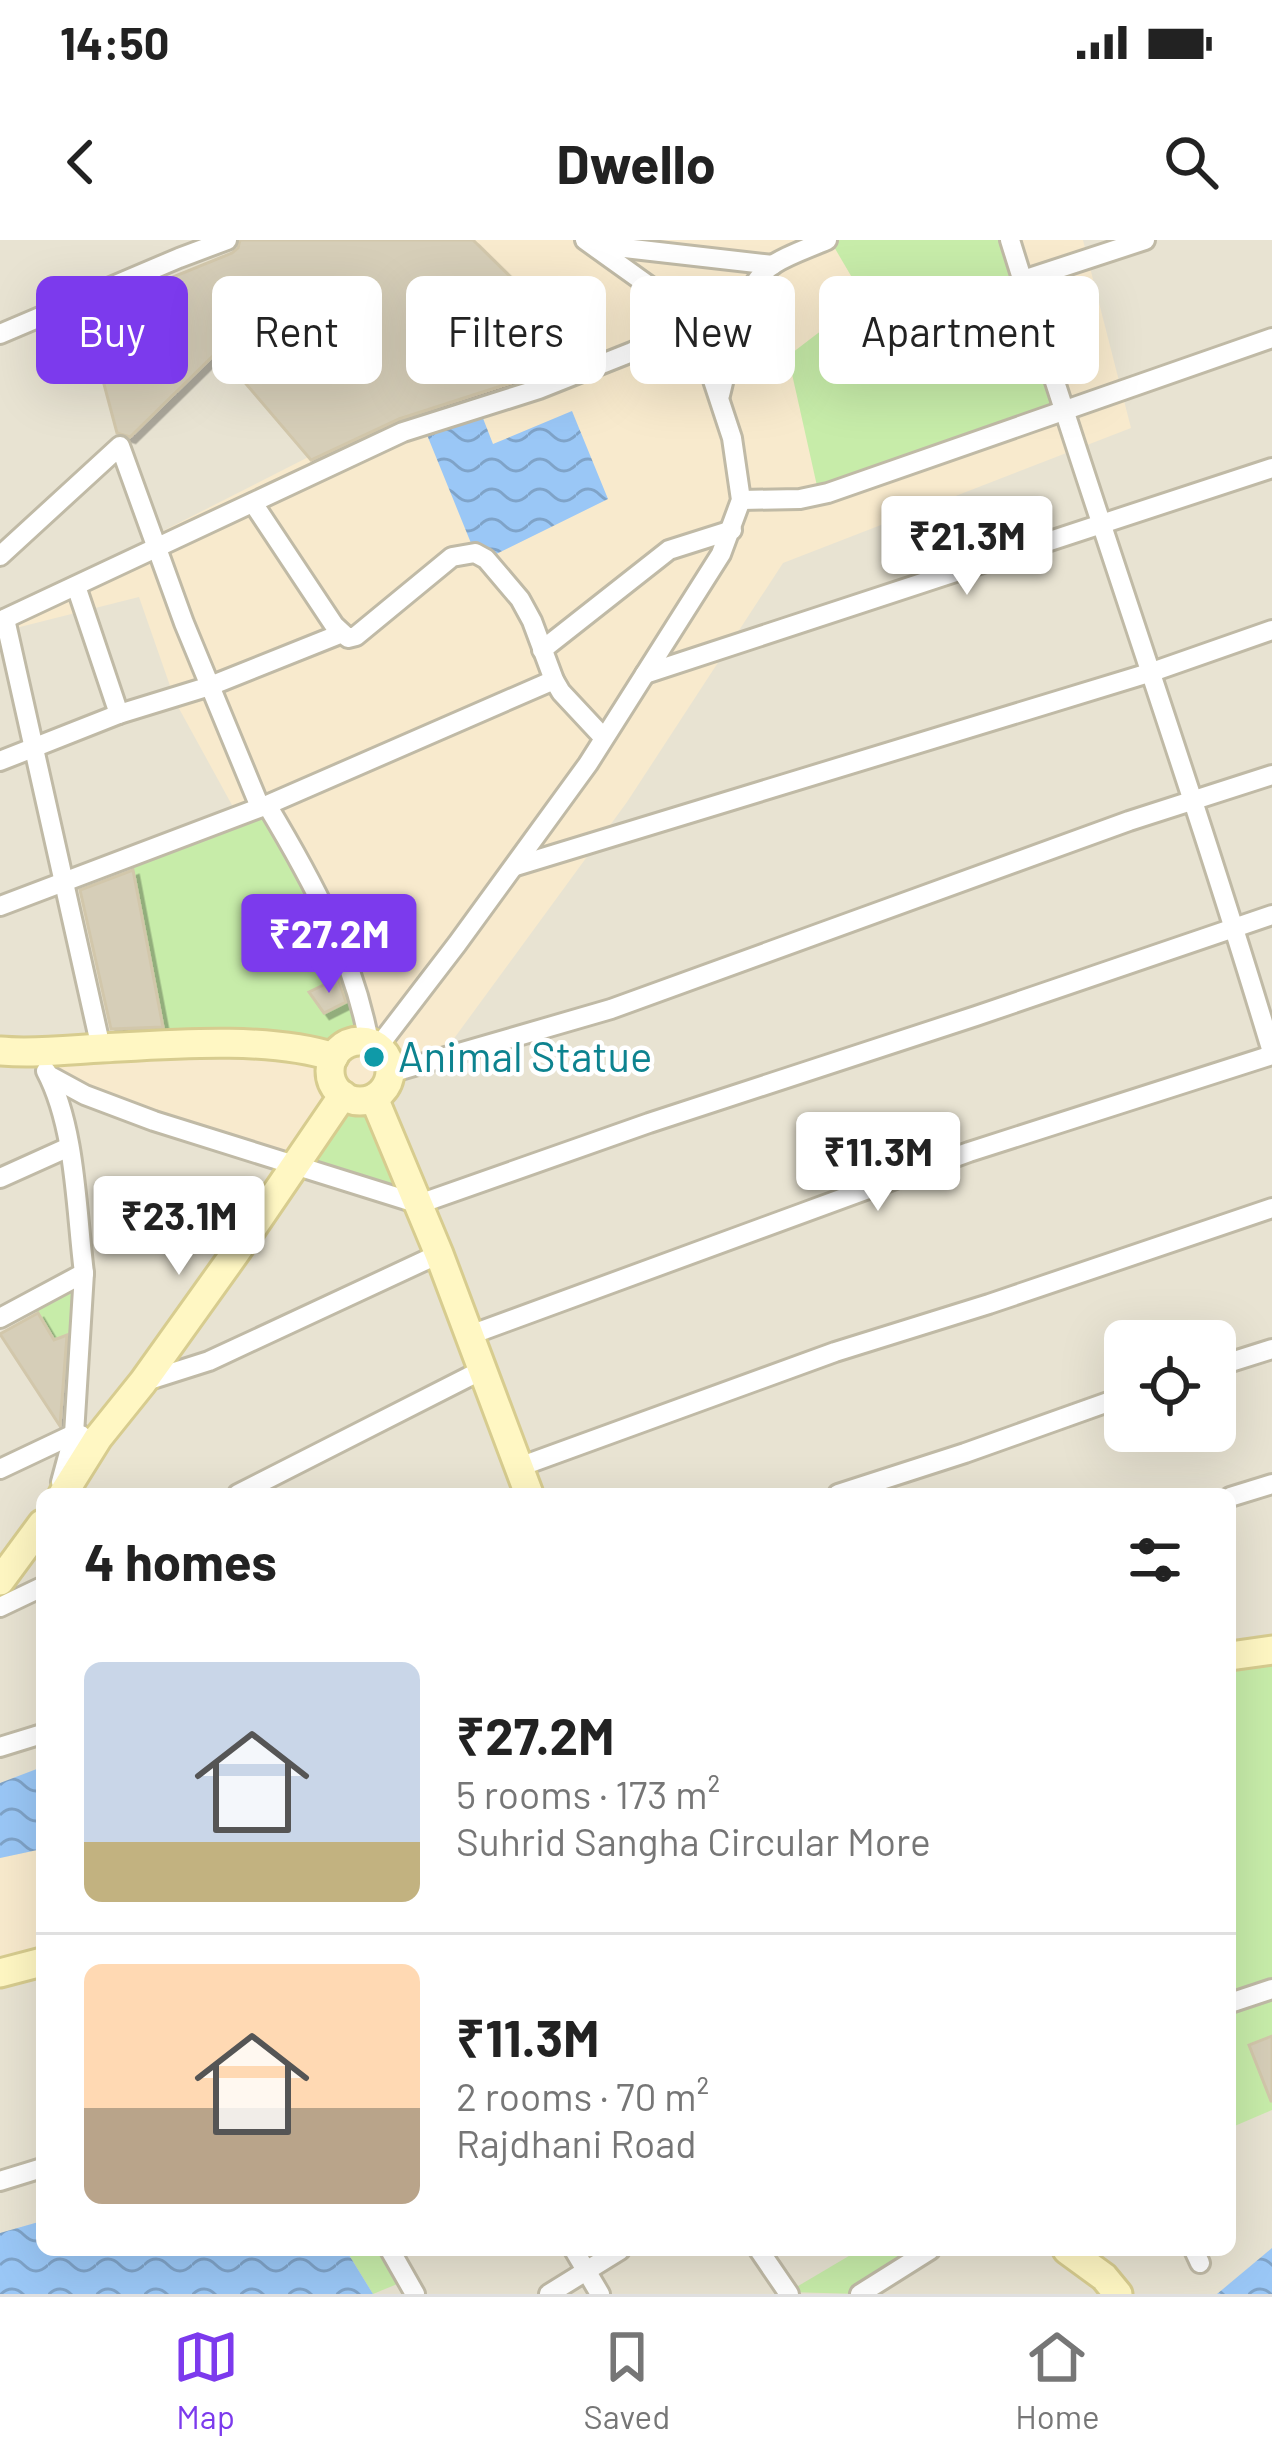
<!DOCTYPE html>
<meta charset="utf-8">
<style>
body{margin:0;font-family:Barlow,sans-serif;background:#f2f2f2;color:#222;height:100vh;display:flex;flex-direction:column;font-size:45px;white-space:nowrap}
*{box-sizing:border-box;margin:0}
p{font-size:39px;color:#767676}
.icon{flex:none;width:66px;height:66px;fill:none;stroke:currentColor;stroke-width:2;stroke-linecap:round;stroke-linejoin:round}
.map{position:relative;flex:1;overflow:hidden}
.details{position:absolute;left:36px;top:1248px;width:1200px;height:768px;display:flex;flex-direction:column;background:#fff;border-radius:18px;box-shadow:0 12px 48px #0002}
.details>*{flex:none}
.top-card{position:absolute;left:36px;top:36px;width:1200px;height:108px;display:flex;gap:24px}
.buttons{position:absolute;left:1104px;top:1080px;display:grid;gap:24px}
.buttons a{display:grid;place-items:center;width:132px;height:132px;border-radius:18px;background:#fff;box-shadow:0 12px 48px #0002;font-size:60px}
.price{position:absolute;translate:-50% -102px;padding:0 27px;border-radius:12px;background:#fff;color:#222;font-size:39px;line-height:78px;filter:drop-shadow(0 3px 6px #0008)}
.price::after{content:'';position:absolute;left:50%;top:72px;width:36px;height:27px;margin-left:-18px;background:inherit;clip-path:polygon(0 0,100% 0,50% 100%)}
.price.active{background:#7c3aed;color:#fff}
ul{padding:0;list-style:none}
li{display:flex;align-items:center;gap:36px;height:300px;padding:0 48px}
li+li{border-top:3px solid #e0e0e0}
li span{display:grid;place-items:center;flex:none;width:336px;height:240px;border-radius:18px;color:#555}
li>.icon{margin-inline-start:auto}
span .icon{width:144px;height:144px;fill:#fffc;stroke-width:1}
li b{font-size:51px}
h2{display:flex;justify-content:space-between;align-items:center;height:144px;padding:0 48px;font-size:51px}
.pill{padding:0 42px;border-radius:18px;background:#fff;box-shadow:0 12px 48px #0002;font-size:42px;line-height:108px}
.pill.active{background:#7c3aed;color:#fff}
.status{display:flex;justify-content:space-between;align-items:center;height:84px;padding:0 60px;background:#fff;direction:ltr}
.status svg{height:33px;fill:currentColor}
header{display:flex;justify-content:space-between;align-items:center;height:156px;padding:0 48px;background:#fff;font-size:54px;font-weight:700}
.tab-bar{display:flex;justify-content:space-around;align-items:center;height:168px;border-top:3px solid #e0e0e0;background:#fff;font-size:33px;color:#767676}
.tab-bar a{display:grid;justify-items:center;gap:6px}
.tab-bar .active{color:#7c3aed}
.map>svg:first-child{display:block}
.residential{fill:#e8e3d2;fill-rule:evenodd}
.commercial{fill:#f8eacd}
.park{fill:#c7eca9}
.water{fill:url(#water-waves)}
.building{fill:#d6ceb8;stroke:#d2c7ab;stroke-width:3;filter:url(#shadow)}
.lines{fill:none;stroke-linecap:round;stroke-linejoin:round}
.street-casing{stroke:#c0baa6;stroke-width:24}
.secondary-casing{stroke:#d7cc8f;stroke-width:33}
.street{stroke:#fff;stroke-width:18}
.secondary{stroke:#fff7c3;stroke-width:27}
.culture-dot{fill:#0f9aa8;stroke:#fff;stroke-width:4.5}
.labels{text-anchor:middle;stroke-width:9;stroke-linejoin:round;paint-order:stroke}
.culture-label{font-size:42px;fill:#0d838f;stroke:#fff;text-anchor:start}
</style>
<div class="status"><b>14:50</b><svg viewBox="0 0 49 12"><path d="M0 12V9h3v3zM5 12V6h3v6zM10 12V3h3v9zM15 12V0h3v12zM26 1h20v11H26zM47 4h2v5h-2z"/></svg></div>
<header><svg class="icon" aria-label="back" viewBox="0 0 24 24"><path d="M15 5l-7 7 7 7"/></svg>Dwello<svg class="icon" aria-label="search" viewBox="0 0 24 24"><circle cx="10" cy="10" r="6"/><path d="M15 15l6 6"/></svg></header>
<div class="map">
<svg width="1272" height="2054" viewBox="0 0 1272 2054">
<defs>
<pattern id="water-waves" width="16" height="10" patternUnits="userSpaceOnUse" patternTransform="scale(3)"><rect width="16" height="10" fill="#9ac7f6"/><path d="M0 5q4-4 8 0t8 0" fill="none" stroke="#7fa3c8"/></pattern>
<filter id="shadow"><feDropShadow dx="5.5" dy="5.5" stdDeviation="0" flood-color="#0004"/></filter>
</defs>
<rect width="100%" height="100%" fill="#f4f1e4"/>
<!-- residential -->
<path class="residential" d="M0 0H1272V2054H0ZM1125 1101H1215V1191H1125ZM42 1254H1230V2010H42Z"/>
<!-- commercial -->
<g class="commercial">
<path d="M462 0H1083L1131 188 783 323 627 562 439 819 336 865 295 924 85 855 34 812 177 805 238 576 176 463 139 357 0 392V374L542 98Z"/>
<path d="M42 1609V1723L0 1734V1618Z"/>
</g>
<!-- park -->
<g class="park">
<path d="M830 0H1010L1064 172 819 255 788 116 864 58Z"/>
<path d="M267 565 309 635 369 802 349 803 340 809 167 806 130 618Z"/>
<path d="M343 855 374 858 419 964 295 924Z"/>
<path d="M84 1033 80 1088 54 1100 31 1062Z"/>
<path d="M1272 1408V1796L1249 1805 1272 1862V1870L1230 1888V1415Z"/>
<path d="M346 2010H390L407 2040 373 2054Z"/>
<path d="M859 2010H930L859 2054 788 2052Z"/>
</g>
<!-- water -->
<g class="water">
<path d="M479 168 493 204 572 171 608 259 486 319 475 313 423 185Z"/>
<path d="M42 1527V1609L0 1618V1543Z"/>
<path d="M42 1981V2010H346L373 2054H0V1993Z"/>
<path d="M1272 2008V2054H1217Z"/>
</g>
<!-- building -->
<g class="building">
<path d="M240 0H473L527 53 553 129 399 179 311 220 218 111 130 197 117 193 85 73 232 13 238 8Z"/>
<path d="M133 630 163 787 111 789 80 650Z"/>
<path d="M338 738 346 762 324 773 309 752Z"/>
<path d="M38 1073 54 1100 67 1095 60 1186 0 1094Z"/>
<path d="M1272 1796V1861H1271L1249 1805Z"/>
</g>
<g class="lines">
<!-- street casing -->
<g class="street-casing">
<g id="street">
<path d="M1010 0C1094 272 1190 539 1272 812"/>
<path d="M598 5 773 25"/>
<path d="M1023 40 1145 0"/>
<path d="M0 94 179 18 227 0"/>
<path d="M720 155C730 117 738 46 774 24 790 14 809 8 827 0"/>
<path d="M741 260 800 259 828 253 1272 98"/>
<path d="M253 263 334 385 348 398 356 396 452 317 475 313 486 319 520 359 532 381 554 440 561 452 603 497"/>
<path d="M0 316 120 206 184 383 260 567"/>
<path d="M76 346 119 474"/>
<path d="M5 379 101 808"/>
<path d="M0 381 403 192 539 149 632 112 689 84"/>
<path d="M542 410 669 310 732 290"/>
<path d="M645 434 1272 228"/>
<path d="M0 521 119 474 210 446 340 394"/>
<path d="M267 565C312 640 353 715 369 802"/>
<path d="M516 626 1152 432 1272 390"/>
<path d="M0 666 267 565 554 440"/>
<path d="M378 807 457 704 588 524 721 314 741 260 732 198 701 104 689 84 666 58 585 0"/>
<path d="M390 833 611 769 1129 581 1272 535"/>
<path d="M50 836 85 855 154 881 419 964 649 883 976 776 1272 675"/>
<path d="M0 938 69 907"/>
<path d="M0 1078 84 1033C76 970 76 888 46 831"/>
<path d="M470 1095 969 912 1272 815"/>
<path d="M1215 1127 1272 1109"/>
<path d="M143 1142 209 1121 439 1014"/>
<path d="M519 1227 835 1112 989 1064 1272 968"/>
<path d="M0 1229 74 1194 81 1195"/>
<path d="M61 1242 74 1194 84 1033"/>
<path d="M238 1254 482 1130"/>
<path d="M838 1254 965 1213 1125 1156"/>
<path d="M1230 1257 1272 1244"/>
<path d="M0 1367 42 1347"/>
<path d="M0 1507 42 1494"/>
<path d="M1230 1763 1272 1749"/>
<path d="M0 1941 42 1928"/>
<path d="M390 2010 415 2054"/>
<path d="M574 2010 600 2054"/>
<path d="M759 2010 789 2054"/>
<path d="M1194 2010 1200 2023"/>
<path d="M549 2054 620 2010"/>
<path d="M860 2054 930 2010"/>
</g>
</g>
<!-- secondary casing -->
<g class="secondary-casing">
<g id="secondary">
<circle cx="360" cy="831" r="30"/>
<path d="M0 811C34 814 68 810 102 808 172 804 268 796 334 817"/>
<path d="M374 858 439 1014 529 1254"/>
<path d="M63 1254 98 1198 143 1142 236 1012 343 855"/>
<path d="M0 1341 42 1284"/>
<path d="M1230 1416 1272 1410"/>
<path d="M0 1733 42 1722"/>
<path d="M1067 2010 1104 2037 1118 2054"/>
</g>
</g>
<!-- street -->
<use href="#street" class="street"/>
<!-- secondary -->
<use href="#secondary" class="secondary"/>
</g>
<!-- markers -->
<circle class="culture-dot" cx="374" cy="817" r="12"/>
<g class="labels">
<!-- culture labels -->
<g class="culture-label">
<text x="398" y="832">Animal Statue</text>
</g>
</g>
</svg>
<div class="buttons">
<a><svg class="icon" aria-label="locate" viewBox="0 0 24 24"><circle cx="12" cy="12" r="6"/><path d="M12 2v4M12 18v4M2 12h4M18 12h4"/></svg></a>
</div>
<b class="price" style="left:967px;top:358px">₹21.3M</b>
<b class="price active" style="left:329px;top:756px">₹27.2M</b>
<b class="price" style="left:878px;top:974px">₹11.3M</b>
<b class="price" style="left:179px;top:1038px">₹23.1M</b>
<div class="top-card">
<a class="pill active">Buy</a>
<a class="pill">Rent</a>
<a class="pill">Filters</a>
<a class="pill">New</a>
<a class="pill">Apartment</a>
</div>
<section class="details">
<h2>4 homes<svg class="icon" aria-label="filters" viewBox="0 0 24 24"><path d="M4 7h16M4 17h16"/><circle cx="9" cy="7" r="2"/><circle cx="15" cy="17" r="2"/></svg></h2>
<ul>
<li><span style="background:linear-gradient(#c9d6e8 75%,#c2b280 0)"><svg class="icon" aria-label="home" viewBox="0 0 24 24"><path d="M3 11l9-7 9 7M6 9v11h12V9"/></svg></span><div><b>₹27.2M</b><p>5 rooms · 173 m²</p><p>Suhrid Sangha Circular More</p></div></li>
<li><span style="background:linear-gradient(#ffd9b3 60%,#b9a48a 0)"><svg class="icon" aria-label="home" viewBox="0 0 24 24"><path d="M3 11l9-7 9 7M6 9v11h12V9"/></svg></span><div><b>₹11.3M</b><p>2 rooms · 70 m²</p><p>Rajdhani Road</p></div></li>
</ul>
</section>
</div>
<nav class="tab-bar">
<a class="active"><svg class="icon" aria-label="map" viewBox="0 0 24 24"><path d="M3 6l6-2 6 2 6-2v14l-6 2-6-2-6 2zM9 4v14M15 6v14"/></svg>Map</a>
<a><svg class="icon" aria-label="saved" viewBox="0 0 24 24"><path d="M7 4h10v16l-5-4-5 4z"/></svg>Saved</a>
<a><svg class="icon" aria-label="home" viewBox="0 0 24 24"><path d="M3 11l9-7 9 7M6 9v11h12V9"/></svg>Home</a>
</nav>
